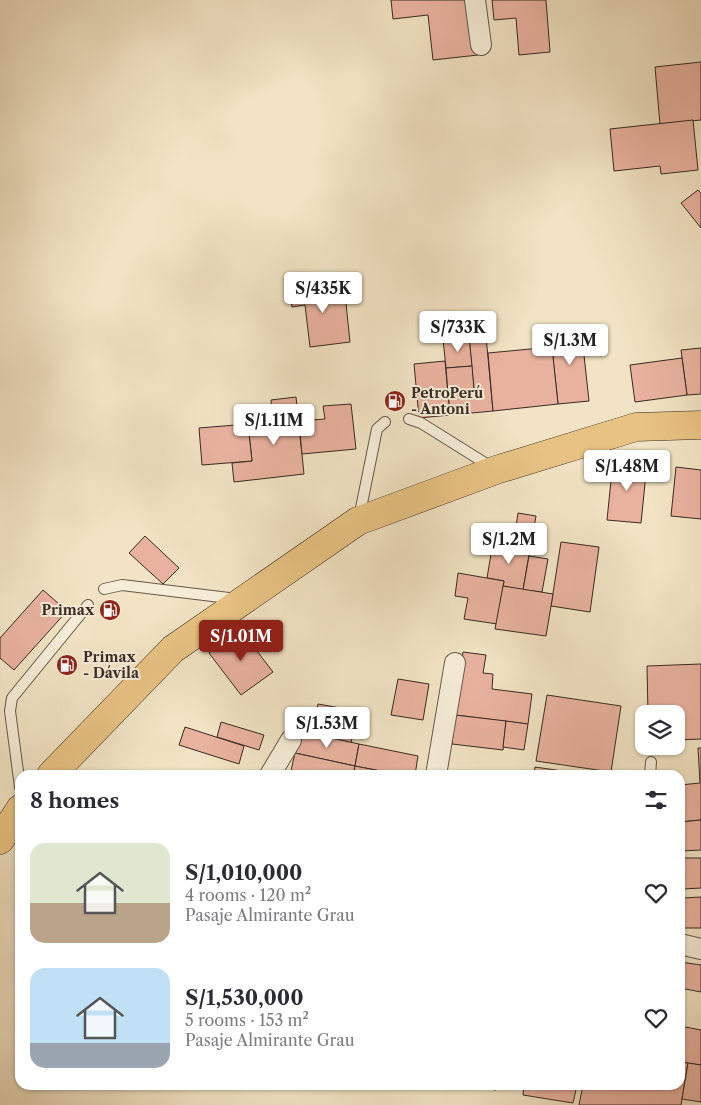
<!DOCTYPE html>
<meta charset="utf-8">
<style>
body{margin:0;font-family:"Libre Caslon Text",serif;background:#f2f2f3;color:#2b2b33;height:100vh;display:flex;flex-direction:column;font-size:19px;white-space:nowrap}
*{box-sizing:border-box;margin:0}
p{font-size:16px;color:#7c7c81}
.icon{flex:none;width:28px;height:28px;fill:none;stroke:currentColor;stroke-width:2;stroke-linecap:round;stroke-linejoin:round}
.map{position:relative;flex:1;overflow:hidden}
.sheet{position:absolute;left:15px;top:770px;width:670px;height:320px;display:flex;flex-direction:column;background:#fff;border-radius:15px;box-shadow:0 1px 4px #0004}
.sheet>*{flex:none}
.tools{position:absolute;left:635px;top:705px;display:grid;gap:10px}
.tools a{display:grid;place-items:center;width:50px;height:50px;border-radius:10px;background:#fff;box-shadow:0 1px 4px #0004;font-size:25px}
.price{position:absolute;translate:-50% -42px;padding:0 11px;border-radius:5px;background:#fff;color:#222;font-size:16px;line-height:32px;filter:drop-shadow(0 1px 2px #0008)}
.price::after{content:'';position:absolute;left:50%;top:30px;width:15px;height:11px;margin-left:-8px;background:inherit;clip-path:polygon(0 0,100% 0,50% 100%)}
.price.active{background:#8f2418;color:#fff}
ul{padding:0;list-style:none}
li{display:flex;align-items:center;gap:15px;height:125px;padding:0 15px}
li span{display:grid;place-items:center;flex:none;width:140px;height:100px;border-radius:15px;color:#555}
li>.icon{margin-inline-start:auto}
span .icon{width:60px;height:60px;fill:#fffc;stroke-width:1}
li b{font-size:21px}
h2{display:flex;justify-content:space-between;align-items:center;height:60px;padding:0 15px;font-size:21px}
.map>svg:first-child{display:block}
.building{fill:#e9b29f;stroke:#382a23}
.lines{fill:none;stroke-linecap:round;stroke-linejoin:round}
.lane-casing{stroke:#66584b;stroke-width:12}
.street-casing{stroke:#66584b;stroke-width:22}
.highway-casing{stroke:#382a23;stroke-width:29}
.lane{stroke:#f6edd8;stroke-width:10}
.street{stroke:#f6edd8;stroke-width:20}
.highway{stroke:#e8c282;stroke-width:28}
.labels{text-anchor:middle;stroke-width:4;stroke-linejoin:round;paint-order:stroke}
.poi-label{font-size:14px;font-weight:bold;fill:#382a23;stroke:#f6edd8;text-anchor:start}
</style>
<div class="map">
<svg width="701" height="1105" viewBox="0 0 701 1105">
<rect width="100%" height="100%" fill="#f1e3c3"/>
<filter id="stains"><feTurbulence type="fractalNoise" baseFrequency=".004" numOctaves="4"/><feColorMatrix values="0 0 0 0 .2 0 0 0 0 .09 0 0 0 0 .02 0 0 0 .5 -.17"/></filter>
<radialGradient id="worn" r=".72"><stop offset=".6" stop-color="#630" stop-opacity="0"/><stop offset="1" stop-color="#630" stop-opacity=".3"/></radialGradient>
<!-- building -->
<g class="building">
<path d="M391 0H472L478 55 433 60 428 15 393 19Z"/>
<path d="M492 0H546L550 52 519 55 516 18 494 20Z"/>
<path d="M701 62V120L660 124 655 67Z"/>
<path d="M693 120 698 170 661 174 660 166 614 171 610 129Z"/>
<path d="M698 190 701 193V228L681 203Z"/>
<path d="M326 282 328 296 345 294 350 342 310 347 305 305 292 307 290 286Z"/>
<path d="M581 328 589 401 558 404 550 331Z"/>
<path d="M486 336 493 411 450 415 448 393 474 390 469 337Z"/>
<path d="M469 337 472 366 446 368 443 339Z"/>
<path d="M552 347 558 404 493 411 488 353Z"/>
<path d="M701 348V394L687 395 681 350Z"/>
<path d="M682 358 687 395 635 402 630 365Z"/>
<path d="M445 361 450 415 419 418 414 364Z"/>
<path d="M472 366 474 390 448 393 446 368Z"/>
<path d="M296 397 304 474 234 482 232 463 252 461 248 424 273 421 271 400Z"/>
<path d="M351 404 356 449 302 454 299 421 325 419 323 406Z"/>
<path d="M248 424 252 461 202 465 199 428Z"/>
<path d="M613 461 647 464 641 523 607 520Z"/>
<path d="M676 467 701 470V519L671 516Z"/>
<path d="M518 513 536 516 530 549 513 546Z"/>
<path d="M145 536 179 568 163 584 129 553Z"/>
<path d="M493 542 530 549 523 590 503 586 504 581 487 578Z"/>
<path d="M561 542 599 547 590 612 551 606Z"/>
<path d="M529 556 548 559 542 592 523 590Z"/>
<path d="M458 573 504 581 497 624 464 619 468 598 455 596Z"/>
<path d="M503 586 553 594 546 636 495 629Z"/>
<path d="M43 590 67 611 14 670 0 658V638Z"/>
<path d="M240 629 273 672 241 695 209 653Z"/>
<path d="M463 652 486 655 483 673 493 674 492 689 532 694 528 724 455 715Z"/>
<path d="M701 664V739L676 740V714H648L647 666Z"/>
<path d="M398 679 429 684 423 720 391 715Z"/>
<path d="M547 695 621 706 611 772 536 761Z"/>
<path d="M318 704 357 711 351 743 312 734Z"/>
<path d="M455 715 506 721 503 750 452 744Z"/>
<path d="M506 721 528 724 524 750 503 747Z"/>
<path d="M221 722 264 735 259 750 217 737Z"/>
<path d="M185 727 244 746 239 764 179 745Z"/>
<path d="M300 731 359 744 355 766 295 753Z"/>
<path d="M359 744 418 756 415 775H401L355 766Z"/>
<path d="M698 748H701V820L680 822V785L700 783Z"/>
<path d="M295 753 355 766 353 775H290Z"/>
<path d="M355 766 401 775H353Z"/>
<path d="M535 767 590 775H534Z"/>
<path d="M701 820V850L681 851 680 822Z"/>
<path d="M682 858H701V888L683 889Z"/>
<path d="M701 897V928H684L683 898Z"/>
<path d="M680 962 701 965V992L680 988Z"/>
<path d="M680 1026 701 1030V1065L680 1062Z"/>
<path d="M680 1062 688 1063 681 1105H579L583 1085H680Z"/>
<path d="M688 1063 701 1065V1102L682 1099Z"/>
<path d="M460 1085H497L496 1090Z"/>
<path d="M524 1085H577L573 1103 523 1095Z"/>
</g>
<g class="lines">
<!-- lane casing -->
<g class="lane-casing">
<g id="lane">
<path d="M409 419 421 423 493 468"/>
<path d="M359 518 377 429 385 422"/>
<path d="M104 589 122 585 237 599"/>
<path d="M650 775 651 762"/>
<path d="M20 787 10 711 12 698 88 605"/>
</g>
</g>
<!-- street casing -->
<g class="street-casing">
<g id="street">
<path d="M475 0 481 45"/>
<path d="M270 775 291 740"/>
<path d="M436 775 455 663"/>
<path d="M680 944 701 949"/>
</g>
</g>
<!-- highway casing -->
<g class="highway-casing">
<g id="highway">
<path d="M51 775 173 649 358 521 496 470 636 427 701 425"/>
<path d="M0 840 20 809"/>
</g>
</g>
<!-- lane -->
<use href="#lane" class="lane"/>
<!-- street -->
<use href="#street" class="street"/>
<!-- highway -->
<use href="#highway" class="highway"/>
</g>
<!-- icons -->
<defs>
<g id="fuel-disc" transform="scale(1.125)"><circle r="9.5" fill="#8f2418" stroke="#f6edd8"/><path d="M-5.5-6h7V0h2V4h1.3V-2.5L3-4.5l.8-.8L6-3V5H2.5V1h-1V6h-7ZM-4.2-4.7v3.2H.2V-4.7Z" fill="#fff"/></g>
</defs>
<g fill-rule="evenodd">
<use href="#fuel-disc" x="395" y="401"/>
<use href="#fuel-disc" x="110" y="610"/>
<use href="#fuel-disc" x="67" y="665"/>
</g>
<g class="labels">
<!-- poi labels -->
<g class="poi-label">
<text x="411" y="398">PetroPerú<tspan x="411" dy="16">- Antoni</tspan></text>
<text x="94" y="615" text-anchor="end">Primax</text>
<text x="83" y="662">Primax<tspan x="83" dy="16">- Dávila</tspan></text>
</g>
</g>
<rect width="100%" height="100%" filter="url(#stains)"/>
<rect width="100%" height="100%" fill="url(#worn)"/>
</svg>
<div class="tools">
<a><svg class="icon" aria-label="layers" viewBox="0 0 24 24"><path d="M12 4l9 5-9 5-9-5zM3 14l9 5 9-5"/></svg></a>
</div>
<b class="price" style="left:323px;top:314px">S/435K</b>
<b class="price" style="left:458px;top:353px">S/733K</b>
<b class="price" style="left:570px;top:366px">S/1.3M</b>
<b class="price" style="left:274px;top:446px">S/1.11M</b>
<b class="price" style="left:627px;top:492px">S/1.48M</b>
<b class="price" style="left:509px;top:565px">S/1.2M</b>
<b class="price active" style="left:241px;top:662px">S/1.01M</b>
<b class="price" style="left:327px;top:749px">S/1.53M</b>
<section class="sheet">
<h2>8 homes<svg class="icon" aria-label="filters" viewBox="0 0 24 24"><path d="M4 7h16M4 17h16"/><circle cx="9" cy="7" r="2"/><circle cx="15" cy="17" r="2"/></svg></h2>
<ul>
<li><span style="background:linear-gradient(#dfe7d0 60%,#b9a48a 0)"><svg class="icon" aria-label="home" viewBox="0 0 24 24"><path d="M3 11l9-7 9 7M6 9v11h12V9"/></svg></span><div><b>S/1,010,000</b><p>4 rooms · 120 m²</p><p>Pasaje Almirante Grau</p></div><svg class="icon" aria-label="heart" viewBox="0 0 24 24"><path d="M12 20l-8-8c-3-5 5-10 8-4 3-6 11-1 8 4z"/></svg></li>
<li><span style="background:linear-gradient(#bfe0f5 75%,#9aa5b1 0)"><svg class="icon" aria-label="home" viewBox="0 0 24 24"><path d="M3 11l9-7 9 7M6 9v11h12V9"/></svg></span><div><b>S/1,530,000</b><p>5 rooms · 153 m²</p><p>Pasaje Almirante Grau</p></div><svg class="icon" aria-label="heart" viewBox="0 0 24 24"><path d="M12 20l-8-8c-3-5 5-10 8-4 3-6 11-1 8 4z"/></svg></li>
</ul>
</section>
</div>
